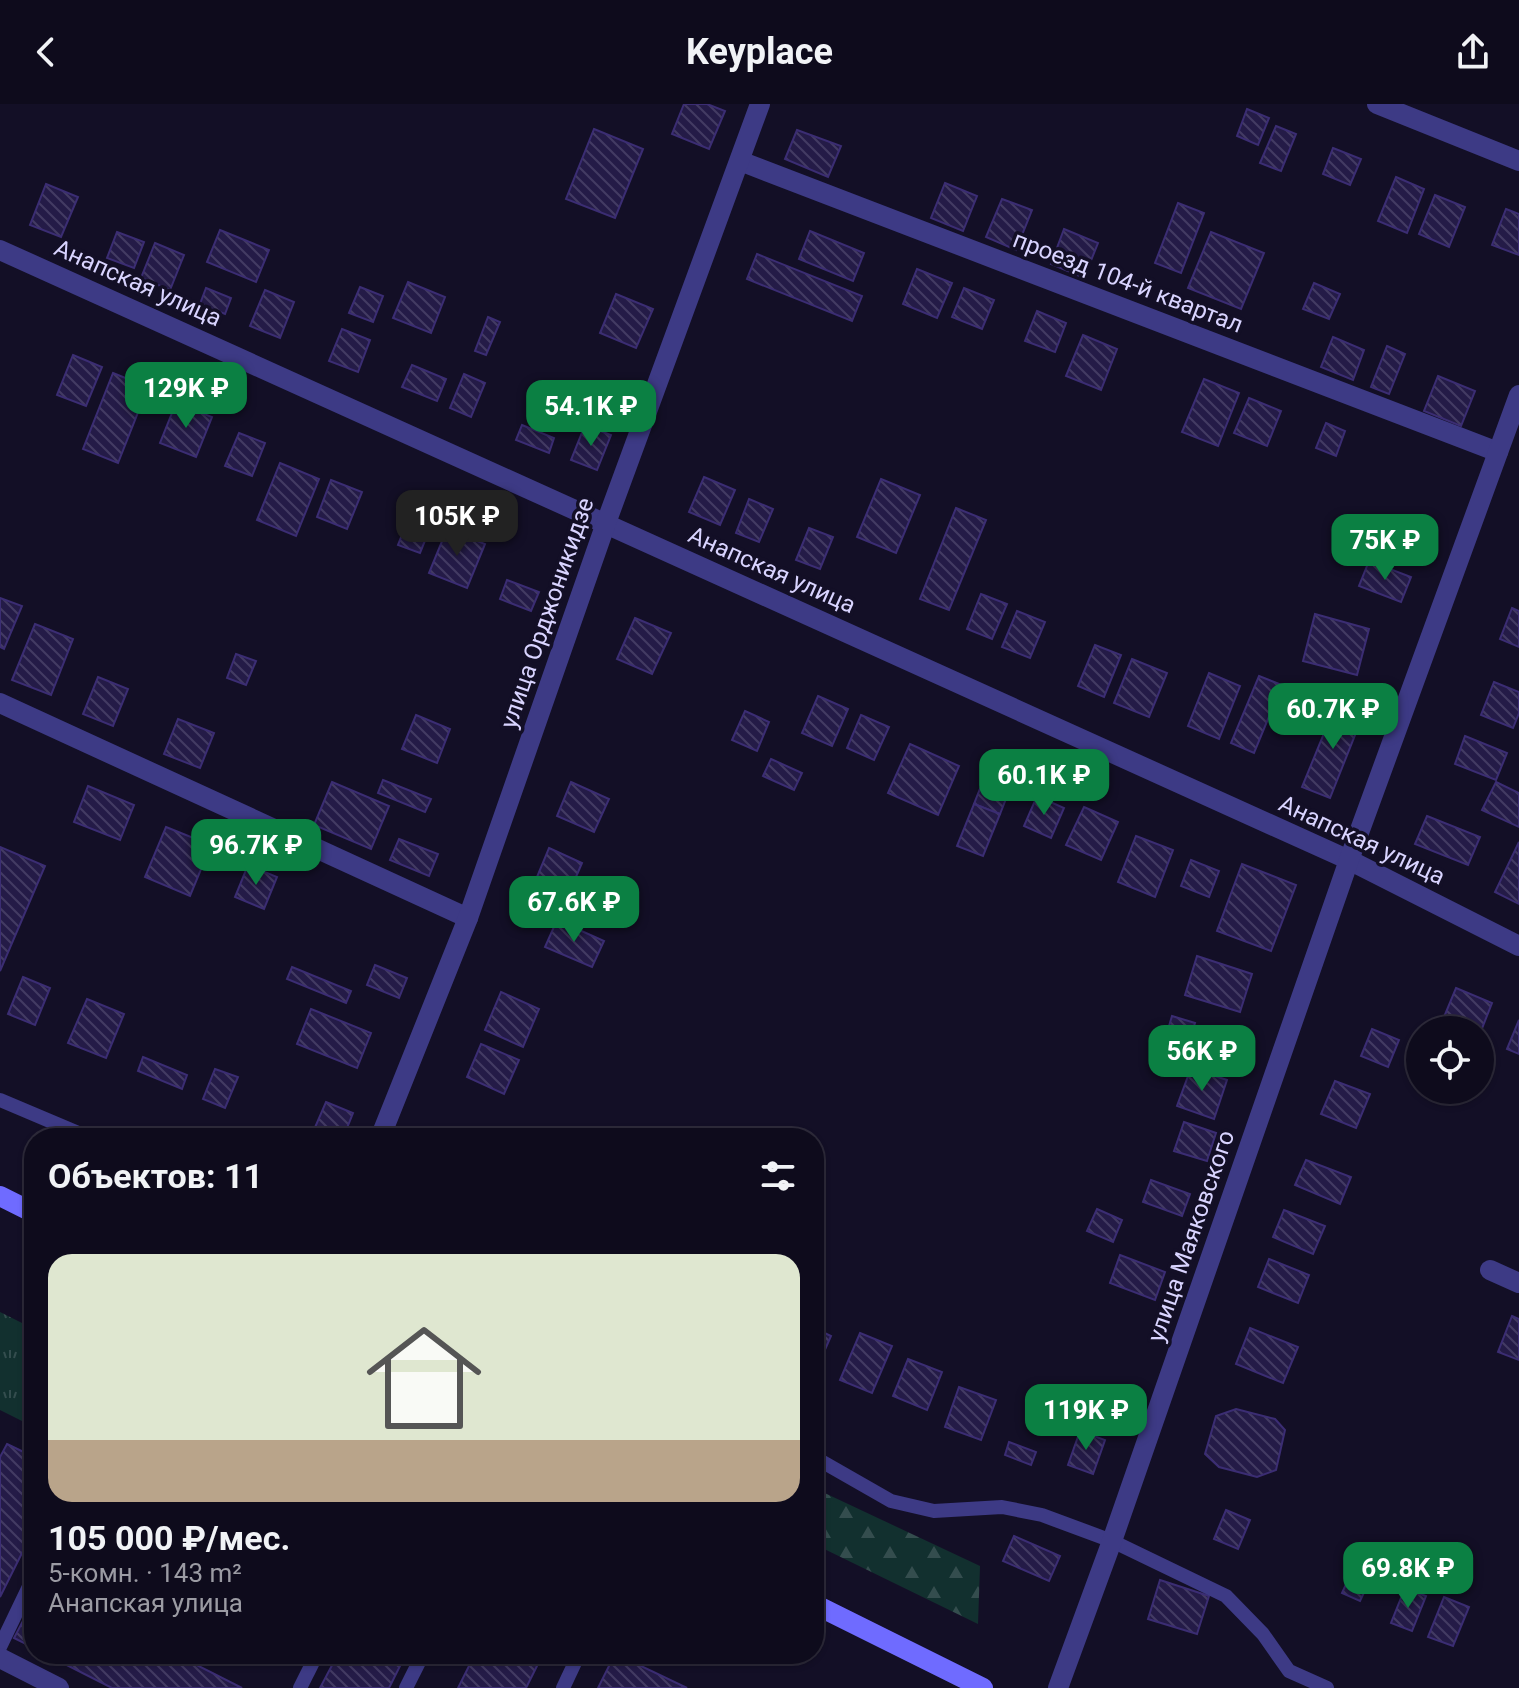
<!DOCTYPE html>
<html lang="ru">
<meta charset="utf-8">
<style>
body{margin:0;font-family:Roboto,sans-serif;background:#1c1929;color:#f1f3f6;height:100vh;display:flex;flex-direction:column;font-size:30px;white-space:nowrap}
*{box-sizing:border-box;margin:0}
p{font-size:26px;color:#9b9ba3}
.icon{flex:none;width:44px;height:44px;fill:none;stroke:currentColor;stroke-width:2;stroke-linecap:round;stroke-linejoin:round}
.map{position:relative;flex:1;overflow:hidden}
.details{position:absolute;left:24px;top:1024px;width:800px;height:536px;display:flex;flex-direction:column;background:#0e0b1c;border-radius:32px;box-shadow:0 2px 6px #0004,0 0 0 2px #2e2b3b}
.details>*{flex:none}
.fabs{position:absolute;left:1406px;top:912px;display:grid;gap:16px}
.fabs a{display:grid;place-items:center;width:88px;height:88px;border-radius:50%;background:#0e0b1c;box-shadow:0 2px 6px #0004,0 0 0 2px #2e2b3b;font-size:40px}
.price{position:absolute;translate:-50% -68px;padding:0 18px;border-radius:16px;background:#0b8043;color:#fff;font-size:26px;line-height:52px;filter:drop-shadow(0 2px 4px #0008)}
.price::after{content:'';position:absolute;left:50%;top:48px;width:24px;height:18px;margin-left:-12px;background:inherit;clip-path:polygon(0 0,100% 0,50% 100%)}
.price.on{background:#222;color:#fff}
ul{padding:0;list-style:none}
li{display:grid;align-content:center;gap:16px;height:424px;padding:0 24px}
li+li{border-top:2px solid #2e2b3b}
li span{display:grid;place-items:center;height:248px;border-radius:24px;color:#555}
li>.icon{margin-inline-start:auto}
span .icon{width:144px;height:144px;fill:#fffc;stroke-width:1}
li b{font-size:34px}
h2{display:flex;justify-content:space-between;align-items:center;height:96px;padding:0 24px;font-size:34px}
header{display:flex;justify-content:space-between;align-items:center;height:104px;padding:0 24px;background:#0e0b1c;font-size:36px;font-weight:700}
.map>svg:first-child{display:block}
.forest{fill:url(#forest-firs)}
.park{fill:url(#park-tufts)}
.building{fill:url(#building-back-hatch);stroke:#3b2d73;stroke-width:2}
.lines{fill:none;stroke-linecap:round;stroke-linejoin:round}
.service{stroke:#3d3a85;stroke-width:14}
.minor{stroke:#3d3a85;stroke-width:20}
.secondary{stroke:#6f6bff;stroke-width:20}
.labels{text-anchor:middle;stroke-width:7;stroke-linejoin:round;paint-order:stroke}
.street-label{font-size:24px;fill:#d9d4ff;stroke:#130f26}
</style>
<header><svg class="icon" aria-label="back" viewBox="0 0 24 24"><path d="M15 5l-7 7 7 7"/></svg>Keyplace<svg class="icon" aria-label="share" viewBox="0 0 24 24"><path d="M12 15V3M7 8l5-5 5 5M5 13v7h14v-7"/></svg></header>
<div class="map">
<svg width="1519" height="1584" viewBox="0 0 1519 1584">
<defs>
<pattern id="forest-firs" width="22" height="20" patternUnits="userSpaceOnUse" patternTransform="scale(2)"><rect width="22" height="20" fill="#12302f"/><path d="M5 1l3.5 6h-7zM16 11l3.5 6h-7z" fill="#344d4e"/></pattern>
<pattern id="park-tufts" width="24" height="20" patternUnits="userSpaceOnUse" patternTransform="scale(2)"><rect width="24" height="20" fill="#12302f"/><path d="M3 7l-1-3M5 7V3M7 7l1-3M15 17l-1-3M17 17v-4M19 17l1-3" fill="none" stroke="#344d4e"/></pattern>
<pattern id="building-back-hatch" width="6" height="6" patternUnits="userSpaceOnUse" patternTransform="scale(2)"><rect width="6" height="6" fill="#241b47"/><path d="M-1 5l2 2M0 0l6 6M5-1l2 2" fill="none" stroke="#433b63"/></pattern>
</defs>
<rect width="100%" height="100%" fill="#130f26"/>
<!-- forest -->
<path class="forest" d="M814 1384 980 1462 978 1520 814 1440Z"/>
<!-- park -->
<path class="park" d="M0 1208 34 1225V1323L0 1306Z"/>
<!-- building -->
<g class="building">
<path d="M684 0H707L725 7 709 45 672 30Z"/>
<path d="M1247 5 1269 14 1258 41 1237 32Z"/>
<path d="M1276 22 1296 30 1281 67 1260 59Z"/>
<path d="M594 25 643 45 615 114 566 95Z"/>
<path d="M797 26 841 42 828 73 785 55Z"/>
<path d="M1333 44 1361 55 1350 81 1323 70Z"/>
<path d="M1396 73 1424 85 1407 129 1378 117Z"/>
<path d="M945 79 977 92 963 127 931 114Z"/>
<path d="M46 80 78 93 61 133 30 121Z"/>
<path d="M1435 91 1465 103 1449 143 1419 130Z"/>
<path d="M1002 95 1032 106 1016 146 986 133Z"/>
<path d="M1178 99 1204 109 1181 169 1155 159Z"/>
<path d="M1506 105 1519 110V151L1492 141Z"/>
<path d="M1064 125 1098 139 1084 174 1051 160Z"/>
<path d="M220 126 269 146 256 178 207 158Z"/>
<path d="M810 127 864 149 853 177 799 155Z"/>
<path d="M117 128 144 138 134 164 107 154Z"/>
<path d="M1211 128 1264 149 1241 205 1188 184Z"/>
<path d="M155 139 184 151 170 186 141 174Z"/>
<path d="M757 150 862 192 852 217 747 175Z"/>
<path d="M917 165 952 179 937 214 903 200Z"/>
<path d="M408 178 445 193 431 229 393 214Z"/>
<path d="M1314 179 1340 190 1329 215 1303 205Z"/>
<path d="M360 183 383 192 373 218 349 209Z"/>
<path d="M206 184 231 194 225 210 200 200Z"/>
<path d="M964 184 994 196 982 225 952 213Z"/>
<path d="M265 186 294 198 280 234 250 222Z"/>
<path d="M616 190 653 205 636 244 600 229Z"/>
<path d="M1037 207 1066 219 1055 248 1025 237Z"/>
<path d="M488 213 500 218 486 251 475 247Z"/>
<path d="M342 225 370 236 358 268 329 257Z"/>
<path d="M1083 231 1117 245 1101 286 1066 272Z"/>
<path d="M1333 233 1364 246 1353 276 1321 263Z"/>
<path d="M1387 242 1405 250 1389 290 1371 283Z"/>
<path d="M73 251 102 263 86 302 57 291Z"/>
<path d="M412 261 446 275 437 297 402 283Z"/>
<path d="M113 269 148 283 118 359 83 345Z"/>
<path d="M464 270 485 279 471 313 450 304Z"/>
<path d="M1438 272 1475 287 1461 322 1424 307Z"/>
<path d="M1204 275 1239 289 1218 342 1182 328Z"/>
<path d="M1249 294 1281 307 1267 342 1234 329Z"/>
<path d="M176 299 212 313 196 353 160 339Z"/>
<path d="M1326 319 1345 327 1336 352 1316 344Z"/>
<path d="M522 321 554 334 549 349 516 336Z"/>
<path d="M585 321 611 331 597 366 571 356Z"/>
<path d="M239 329 265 339 252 372 225 362Z"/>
<path d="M280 359 319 375 296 432 257 416Z"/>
<path d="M704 373 735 386 720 421 689 408Z"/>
<path d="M881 375 920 391 896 449 857 433Z"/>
<path d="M331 376 362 388 347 425 317 413Z"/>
<path d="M749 395 773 405 759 438 736 429Z"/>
<path d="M956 404 986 416 949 506 920 495Z"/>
<path d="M411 408 433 417 420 449 398 441Z"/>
<path d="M1391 412 1429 428 1421 447 1383 432Z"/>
<path d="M809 424 833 433 820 465 796 456Z"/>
<path d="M447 425 485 440 467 484 429 469Z"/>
<path d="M1369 457 1411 473 1401 498 1359 482Z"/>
<path d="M507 476 539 488 531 507 500 495Z"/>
<path d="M981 490 1007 500 992 535 967 525Z"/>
<path d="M0 494 22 502 4 545 0 543Z"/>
<path d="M1512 504 1519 507V543L1500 535Z"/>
<path d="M1017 507 1045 518 1030 554 1002 543Z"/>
<path d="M1315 510 1369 525 1357 571 1303 557Z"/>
<path d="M635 514 671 529 652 570 617 555Z"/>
<path d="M35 520 73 535 51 591 12 576Z"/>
<path d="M1095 541 1121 551 1104 593 1078 582Z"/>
<path d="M236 550 256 557 246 581 227 574Z"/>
<path d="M1132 555 1167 569 1149 613 1114 599Z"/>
<path d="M1209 569 1240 582 1219 635 1188 622Z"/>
<path d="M1259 572 1282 581 1254 649 1231 639Z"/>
<path d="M98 573 128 585 113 622 83 610Z"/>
<path d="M1494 578 1519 588V609L1513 624 1481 611Z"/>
<path d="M818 592 848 605 832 642 802 629Z"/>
<path d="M1336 600 1363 611 1330 694 1302 683Z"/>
<path d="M745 607 769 618 757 647 732 636Z"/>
<path d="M416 611 450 625 437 659 402 645Z"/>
<path d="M861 611 889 623 874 656 847 644Z"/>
<path d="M178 615 214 629 200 664 164 650Z"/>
<path d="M1465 632 1507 649 1496 676 1455 660Z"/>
<path d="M910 640 959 662 938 711 888 689Z"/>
<path d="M771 655 802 669 794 686 763 672Z"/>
<path d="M987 667 1013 677 1000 710 974 700Z"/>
<path d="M383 676 431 695 425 708 378 689Z"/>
<path d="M332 678 389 702 371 745 314 721Z"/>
<path d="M571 678 609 695 594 728 557 712Z"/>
<path d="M1496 678 1519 689V723L1482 706Z"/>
<path d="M88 682 134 701 120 736 74 718Z"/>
<path d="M1037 692 1064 704 1051 734 1024 722Z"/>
<path d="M974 700 1000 710 983 752 957 742Z"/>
<path d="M1084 703 1118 718 1101 756 1066 741Z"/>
<path d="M1427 712 1480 733 1468 761 1415 740Z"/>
<path d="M166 723 211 741 190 792 145 773Z"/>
<path d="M1136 732 1173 746 1155 793 1118 778Z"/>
<path d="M399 735 438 750 429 772 390 756Z"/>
<path d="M1519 738V800L1495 788Z"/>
<path d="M0 743 45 762 0 867Z"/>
<path d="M549 744 582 759 570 787 537 773Z"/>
<path d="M1191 756 1219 767 1209 793 1181 782Z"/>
<path d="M1242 760 1296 781 1271 847 1217 827Z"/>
<path d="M248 761 277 773 264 805 235 793Z"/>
<path d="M557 816 604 837 592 863 545 843Z"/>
<path d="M1197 852 1252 870 1240 908 1185 891Z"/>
<path d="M375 861 407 874 399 894 367 881Z"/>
<path d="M292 863 351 887 346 899 287 875Z"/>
<path d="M23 873 50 884 35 921 8 910Z"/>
<path d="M1456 884 1492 899 1481 927 1444 913Z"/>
<path d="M501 888 539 905 523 943 485 926Z"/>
<path d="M87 895 124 910 106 954 68 939Z"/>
<path d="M311 905 371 929 357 964 297 940Z"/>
<path d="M1172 912 1195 919 1187 945 1164 939Z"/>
<path d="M1519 916V950L1507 945Z"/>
<path d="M1372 925 1399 936 1388 963 1361 952Z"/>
<path d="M481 940 519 956 504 990 467 973Z"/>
<path d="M143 953 187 971 182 985 138 967Z"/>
<path d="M1191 964 1227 976 1214 1015 1177 1002Z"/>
<path d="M215 965 238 973 225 1004 203 995Z"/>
<path d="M1335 977 1370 990 1356 1024 1321 1010Z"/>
<path d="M326 998 353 1009 343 1034H328L313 1028Z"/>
<path d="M1184 1018 1216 1029 1207 1057 1174 1047Z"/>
<path d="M1306 1056 1351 1073 1340 1100 1295 1081Z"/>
<path d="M1151 1076 1190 1090 1182 1112 1143 1098Z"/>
<path d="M1097 1105 1122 1116 1113 1138 1087 1127Z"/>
<path d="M1284 1106 1325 1122 1313 1150 1273 1133Z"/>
<path d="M1120 1151 1165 1168 1155 1196 1110 1179Z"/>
<path d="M1269 1155 1309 1171 1298 1199 1258 1183Z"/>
<path d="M1512 1212 1519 1215V1256L1498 1248Z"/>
<path d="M814 1224 831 1232 817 1264 814 1263Z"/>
<path d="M1250 1224 1298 1243 1283 1279 1236 1260Z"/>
<path d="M860 1229 892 1242 872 1289 840 1276Z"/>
<path d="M908 1255 942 1268 927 1306 893 1292Z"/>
<path d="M959 1283 996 1296 981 1336 945 1323Z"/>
<path d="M1236 1305 1275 1315 1285 1326 1276 1366 1257 1373 1219 1363 1205 1350 1216 1312Z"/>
<path d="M1080 1327 1105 1336 1093 1370 1068 1361Z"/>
<path d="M1009 1338 1036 1348 1031 1361 1005 1351Z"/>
<path d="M7 1340 34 1353V1425L0 1493V1353Z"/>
<path d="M1226 1406 1250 1416 1238 1445 1214 1435Z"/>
<path d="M1014 1432 1060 1452 1049 1477 1003 1457Z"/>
<path d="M1353 1465 1371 1474 1360 1497 1342 1489Z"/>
<path d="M1160 1476 1209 1492 1197 1530 1148 1515Z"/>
<path d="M1405 1484 1426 1492 1412 1527 1391 1519Z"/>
<path d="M1444 1493 1469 1503 1453 1542 1428 1533Z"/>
<path d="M34 1496V1544L14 1534Z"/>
<path d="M45 1550H175L242 1584H112Z"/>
<path d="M338 1550H406L389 1584H320Z"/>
<path d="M475 1550H543L526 1584H458Z"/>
<path d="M615 1550H616L687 1584H598Z"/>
</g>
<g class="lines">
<!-- service -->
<g class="service">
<path d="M0 996 90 1034"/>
<path d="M814 1353 891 1397 934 1407 1002 1403 1042 1411 1112 1437 1226 1492 1263 1530 1289 1567 1327 1584"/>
<path d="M0 1543 34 1472"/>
<path d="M300 1584 317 1550"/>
<path d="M406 1584 423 1550"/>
<path d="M563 1584 579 1550"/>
</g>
<!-- minor -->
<g class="minor">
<path d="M1377 0 1519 57"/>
<path d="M740 57 1498 348"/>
<path d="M0 146 1349 756 1519 842"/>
<path d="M0 599 468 814"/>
<path d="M380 1034 468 814 606 419 760 0"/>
<path d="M1490 1166 1519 1179"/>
<path d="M0 1554 59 1584"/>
<path d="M1058 1584 1112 1437 1349 756 1519 291"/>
</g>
<!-- secondary -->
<g class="secondary">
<path d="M0 1092 34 1109"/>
<path d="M814 1500 983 1584"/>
</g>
</g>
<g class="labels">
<!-- street labels -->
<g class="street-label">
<text transform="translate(1128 178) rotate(21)" y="8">проезд 104-й квартал</text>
<text transform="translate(138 179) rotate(24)" y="8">Анапская улица</text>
<text transform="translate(772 466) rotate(24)" y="8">Анапская улица</text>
<text transform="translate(547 509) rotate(-71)" y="8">улица Орджоникидзе</text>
<text transform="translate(1362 736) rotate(25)" y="8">Анапская улица</text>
<text transform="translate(1191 1132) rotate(-71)" y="8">улица Маяковского</text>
</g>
</g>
</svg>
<div class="fabs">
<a><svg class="icon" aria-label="locate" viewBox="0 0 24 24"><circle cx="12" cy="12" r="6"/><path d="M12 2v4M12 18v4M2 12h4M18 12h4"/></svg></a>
</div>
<b class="price" style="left:186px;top:326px">129K ₽</b>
<b class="price" style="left:591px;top:344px">54.1K ₽</b>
<b class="price on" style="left:457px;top:454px">105K ₽</b>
<b class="price" style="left:1385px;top:478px">75K ₽</b>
<b class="price" style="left:1333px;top:647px">60.7K ₽</b>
<b class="price" style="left:1044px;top:713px">60.1K ₽</b>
<b class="price" style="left:256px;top:783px">96.7K ₽</b>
<b class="price" style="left:574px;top:840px">67.6K ₽</b>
<b class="price" style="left:1202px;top:989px">56K ₽</b>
<b class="price" style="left:1086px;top:1348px">119K ₽</b>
<b class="price" style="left:1408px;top:1506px">69.8K ₽</b>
<section class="details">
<h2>Объектов: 11<svg class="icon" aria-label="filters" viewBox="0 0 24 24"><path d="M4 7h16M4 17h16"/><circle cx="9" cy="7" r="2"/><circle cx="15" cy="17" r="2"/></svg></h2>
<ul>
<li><span style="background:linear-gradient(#dfe7d0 75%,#b9a48a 0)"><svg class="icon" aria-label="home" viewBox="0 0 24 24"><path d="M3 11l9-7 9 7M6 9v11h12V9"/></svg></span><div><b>105 000 ₽/мес.</b><p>5-комн. · 143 m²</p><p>Анапская улица</p></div></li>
</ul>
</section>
</div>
